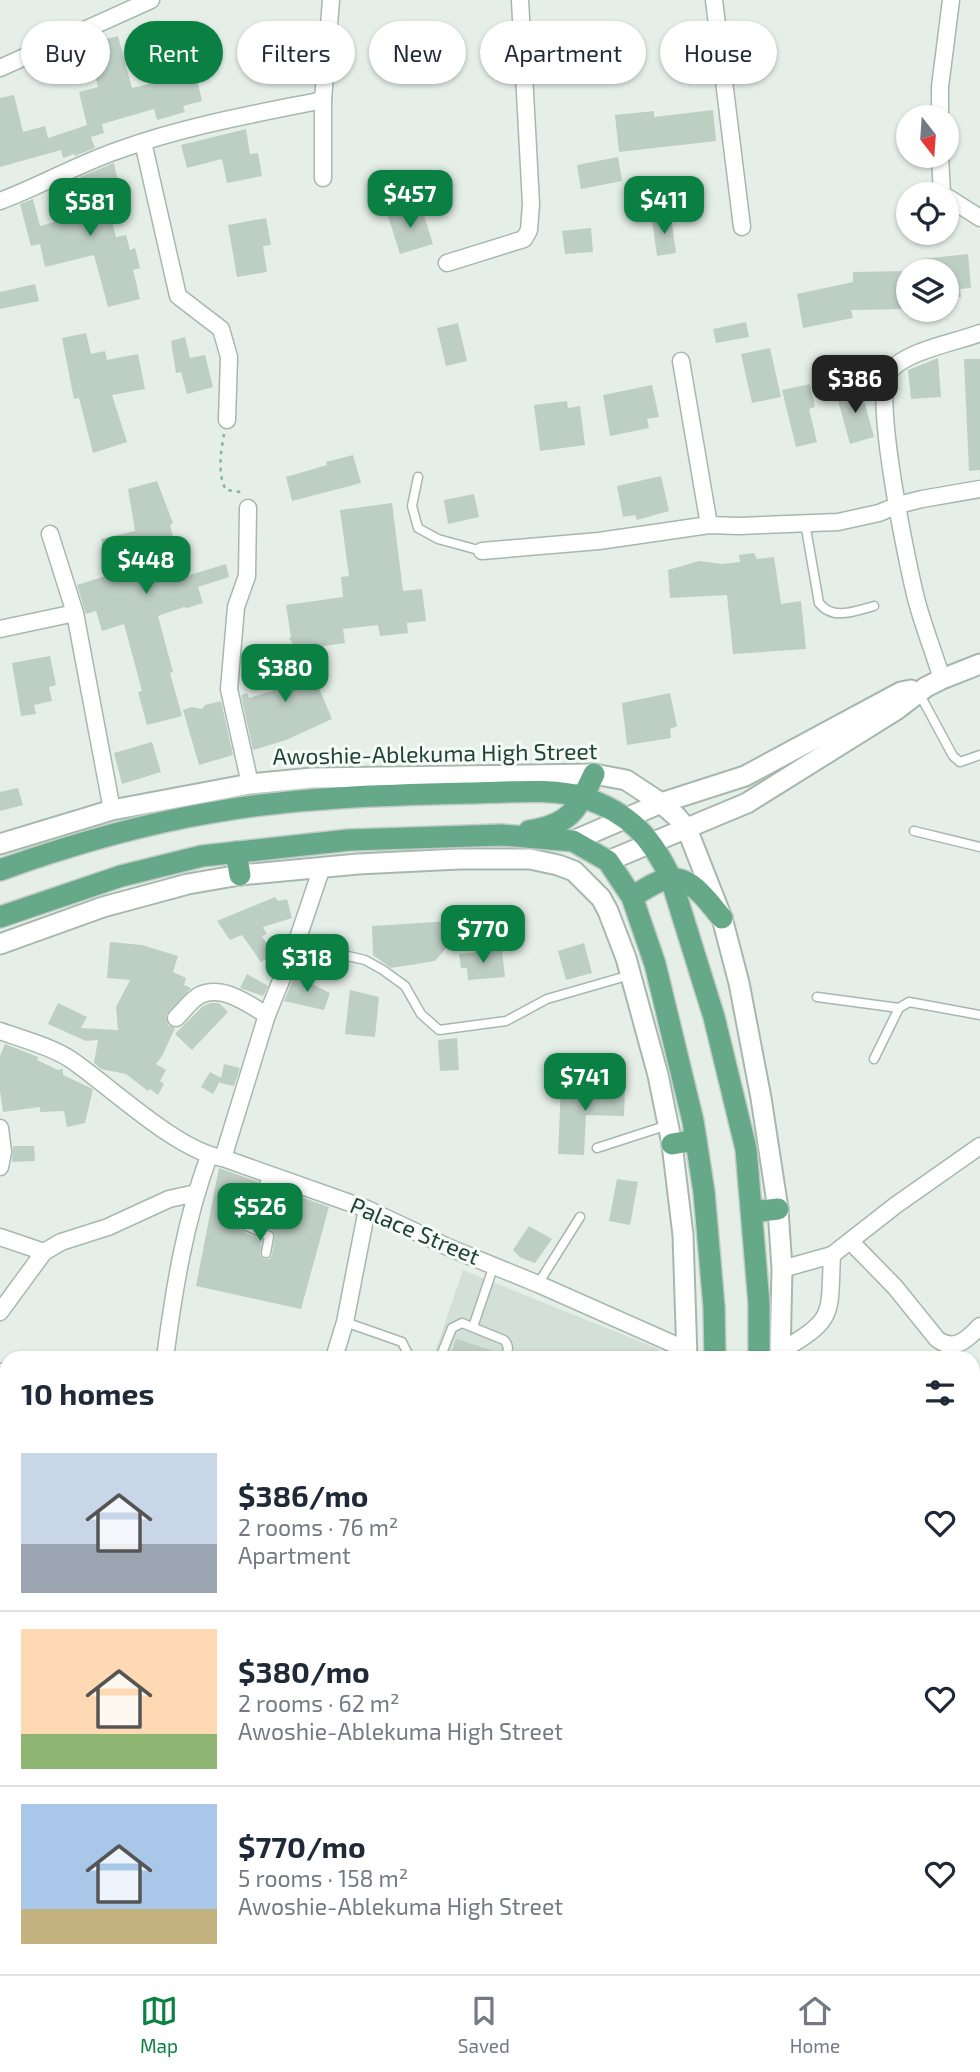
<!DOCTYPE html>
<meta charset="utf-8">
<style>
body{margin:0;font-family:"Exo 2",sans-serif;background:#f6f6f7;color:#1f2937;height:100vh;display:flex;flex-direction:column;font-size:26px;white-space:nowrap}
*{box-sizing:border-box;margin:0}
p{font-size:23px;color:#747a83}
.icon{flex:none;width:38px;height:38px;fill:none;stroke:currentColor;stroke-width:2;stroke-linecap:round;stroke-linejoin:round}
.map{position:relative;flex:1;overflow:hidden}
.drawer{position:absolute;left:0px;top:1351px;width:980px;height:623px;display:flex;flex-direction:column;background:#fff;border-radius:21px 21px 0 0;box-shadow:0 2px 5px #0004}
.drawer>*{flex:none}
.guide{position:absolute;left:21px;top:21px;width:938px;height:63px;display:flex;gap:14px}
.needle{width:46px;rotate:163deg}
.tools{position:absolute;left:896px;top:105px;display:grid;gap:14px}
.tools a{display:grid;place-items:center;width:63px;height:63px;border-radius:50%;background:#fff;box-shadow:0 2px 5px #0004;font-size:35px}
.price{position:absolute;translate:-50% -60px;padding:0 16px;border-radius:14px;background:#0b8043;color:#fff;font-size:23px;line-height:46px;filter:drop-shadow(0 2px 4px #0008)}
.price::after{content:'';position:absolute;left:50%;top:42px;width:21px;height:16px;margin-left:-10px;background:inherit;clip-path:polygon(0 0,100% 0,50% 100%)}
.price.active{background:#222;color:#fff}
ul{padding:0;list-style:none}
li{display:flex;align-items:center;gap:21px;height:175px;padding:0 21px}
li+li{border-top:2px solid #e0e1e3}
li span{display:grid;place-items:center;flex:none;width:196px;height:140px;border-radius:0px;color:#555}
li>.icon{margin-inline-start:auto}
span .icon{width:84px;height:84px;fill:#fffc;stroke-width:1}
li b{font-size:30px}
h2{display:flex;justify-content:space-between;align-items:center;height:84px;padding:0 21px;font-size:30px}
.tag{padding:0 24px;border-radius:32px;background:#fff;box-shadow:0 2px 5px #0004;font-size:24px;line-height:63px}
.tag.active{background:#0b8043;color:#fff}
.tab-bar{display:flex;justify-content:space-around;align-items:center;height:98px;border-top:2px solid #e0e1e3;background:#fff;font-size:19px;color:#747a83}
.tab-bar a{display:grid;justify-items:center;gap:4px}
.tab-bar .active{color:#0b8043}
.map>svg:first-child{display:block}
.built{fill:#d3e0d7}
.building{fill:#bdcec3}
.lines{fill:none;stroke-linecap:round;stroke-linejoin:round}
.service-casing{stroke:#a6b8ae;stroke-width:11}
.minor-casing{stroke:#a6b8ae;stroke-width:19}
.tertiary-casing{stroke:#a6b8ae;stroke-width:23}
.primary-casing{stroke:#c1cbc6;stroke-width:24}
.path{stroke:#82b699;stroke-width:2.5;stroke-dasharray:3.5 5;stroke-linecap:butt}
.service{stroke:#fff;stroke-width:8}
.minor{stroke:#fff;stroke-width:16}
.tertiary{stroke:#fff;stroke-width:19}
.primary{stroke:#65a988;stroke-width:21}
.labels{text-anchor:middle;stroke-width:6;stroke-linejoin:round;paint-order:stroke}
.street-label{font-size:23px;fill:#214432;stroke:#f6fbf8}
</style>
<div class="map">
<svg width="980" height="1974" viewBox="0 0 980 1974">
<rect width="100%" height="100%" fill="#e5efe8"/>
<!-- built -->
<path class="built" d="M463 1270 659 1349V1358H433Z"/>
<!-- building -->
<g class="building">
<path d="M118 36 132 88 185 75 187 82 197 79 202 101 183 106 185 112 157 120 154 109 102 124 104 133 91 137 95 148 75 156 74 154 63 158 61 150 0 167V98L14 95 23 132 45 126 48 138 87 125 79 92 98 87 87 44Z"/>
<path d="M306 38 310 70 292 72 288 41Z"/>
<path d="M713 110 716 141 619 152 615 115 654 111V117Z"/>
<path d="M246 129 250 154 258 153 262 176 227 183 222 159 187 168 181 145Z"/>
<path d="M618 157 622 181 581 189 577 165Z"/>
<path d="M114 163 121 197 107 201 116 237 126 235 130 250 135 248 140 268 133 270 140 299 108 307 94 255 45 267 40 244 31 246 20 204 33 199 40 226 88 213 80 177Z"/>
<path d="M421 206 433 244 400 254 388 216Z"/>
<path d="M671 217 676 253 657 256 652 220Z"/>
<path d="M266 218 271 245 263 246 267 272 237 277 228 225Z"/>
<path d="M591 228 593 252 565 254 562 231Z"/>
<path d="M968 254 971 288 960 289 961 297 947 298V271H923L922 259Z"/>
<path d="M908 271V309L851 310 853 318 803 328 797 294 853 282V272Z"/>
<path d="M35 284 39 301 0 309V292Z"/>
<path d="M746 322 749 337 716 343 713 329Z"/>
<path d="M458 323 467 361 446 366 437 328Z"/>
<path d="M86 333 91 354 105 351 107 360 138 354 145 389 112 395 127 442 93 453 79 398 74 399 62 338Z"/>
<path d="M185 337 190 358 205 355 213 387 187 394 181 372 176 373 171 341Z"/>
<path d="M770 348 781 397 752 403 741 354Z"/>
<path d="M938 358 941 397 911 399 908 370Z"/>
<path d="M964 359H980V470L969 471Z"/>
<path d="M810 384 815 407 809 409 817 442 796 447 782 390Z"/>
<path d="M652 385 659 417 647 419 649 428 610 436 603 395Z"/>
<path d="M860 386 874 437 850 444 836 393Z"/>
<path d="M567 401 568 408 580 406 585 445 540 451 534 405Z"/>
<path d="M353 455 361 483 292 501 286 477 327 465 326 462Z"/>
<path d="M661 476 669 511 637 520 635 515 623 517 617 486Z"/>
<path d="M157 481 173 523 170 525 173 537 168 539 180 578 226 564 229 577 198 587 203 603 187 608 184 607 158 616 173 672 170 673 182 716 147 725 138 692 142 691 124 624 102 631 96 611 86 614 77 585 109 575 101 539 135 531 128 489Z"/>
<path d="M474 494 479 517 448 524 444 500Z"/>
<path d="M392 503 403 591 422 589 426 621 407 623 408 633 380 636 378 625 343 629 345 643 297 650 289 638 291 637 286 605 343 597 341 577 349 576 340 510Z"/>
<path d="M754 553 757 559 774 557 781 604 801 601 806 649 733 654 727 595 670 598 668 570 699 561 722 564 740 562 739 555Z"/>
<path d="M291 644 306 679 314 676 332 719 286 740 253 750 241 695 247 693 249 698 284 687 269 653Z"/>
<path d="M50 656 56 685 49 687 52 701 34 705 36 714 21 716 12 663Z"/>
<path d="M670 693 677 726 670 729 671 738 627 745 622 703Z"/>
<path d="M221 701 233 755 199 765 183 710 192 707 202 709 205 705Z"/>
<path d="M152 742 161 772 122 784 114 753Z"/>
<path d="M18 788 23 805 0 811V792Z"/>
<path d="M275 897 278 901 287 899 292 918 263 927 267 934 262 936 273 954 261 962 242 935 230 940 217 921Z"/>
<path d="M452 921 453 940 435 961 391 968 373 955 372 926Z"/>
<path d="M110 942 142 945 178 956 173 972 186 978 184 985 191 988 166 1015 168 1025 175 1028 162 1056 156 1064 166 1070 160 1081 164 1084 158 1095 150 1089 148 1091 126 1074 101 1069 94 1063 98 1040 86 1041 48 1024 58 1003 87 1017 81 1028 118 1030 116 1007 130 980 107 978Z"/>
<path d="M584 943 592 973 566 980 558 951Z"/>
<path d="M502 950 505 977 468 980 467 968H461L459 954Z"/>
<path d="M247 974 268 986 263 996 240 988Z"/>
<path d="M295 975 330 993 324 1010 284 1001Z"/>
<path d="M350 990 379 997 375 1037 345 1034Z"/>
<path d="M210 1003H219L228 1012 192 1050 175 1034 203 1006Z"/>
<path d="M457 1038 459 1070 440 1071 438 1040Z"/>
<path d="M5 1044 38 1057 37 1060 58 1070 63 1069V1075L93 1089 85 1123 67 1127 64 1111 40 1112V1107L3 1112 0 1091V1056Z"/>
<path d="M224 1064 240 1068 234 1086 220 1083V1081L213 1094 201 1087 210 1072 221 1078Z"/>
<path d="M561 1086 625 1088 624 1116 586 1115 584 1155 558 1154Z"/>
<path d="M13 1146H34L35 1161 12 1162Z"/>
<path d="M219 1168 258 1182 242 1227 246 1233 262 1240 260 1255 264 1259H269L272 1255 275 1235 272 1230 257 1223 270 1186 329 1207 301 1309 196 1286Z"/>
<path d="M617 1179 638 1182 630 1225 609 1221Z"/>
<path d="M529 1226 552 1239 535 1263 521 1258 513 1250Z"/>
<path d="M456 1339 500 1353 499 1358H450Z"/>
</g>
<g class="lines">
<!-- service casing -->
<g class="service-casing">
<g id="service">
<path d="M418 477 412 506 418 528 438 539 482 551"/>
<path d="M805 523 819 603C833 621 855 611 874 606"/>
<path d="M919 693 953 756 960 762 980 755"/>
<path d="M914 831 980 847"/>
<path d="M296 944 365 960 383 970 405 986 421 1014 439 1030 506 1021 547 999 630 975"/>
<path d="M817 997 899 1008"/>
<path d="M874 1059 899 1008 909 1002 980 1015"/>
<path d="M597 1148 668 1125"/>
<path d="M266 1253 269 1236 249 1227 268 1173"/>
<path d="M538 1284 580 1217"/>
<path d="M345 1322 402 1342 410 1358"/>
<path d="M473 1327 494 1265"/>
<path d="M440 1358 452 1328 462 1323 504 1340C510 1346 508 1351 505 1358"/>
<path d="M628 1974 633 1972 682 1973"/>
</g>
</g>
<!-- minor casing -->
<g class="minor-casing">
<g id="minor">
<path d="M714 0 742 227"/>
<path d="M0 68 151 0"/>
<path d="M940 117V87L951 0"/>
<path d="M143 142 178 296 221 329 229 357 227 420"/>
<path d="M940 156 942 194"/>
<path d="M323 178V100L331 0"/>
<path d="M947 197 980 218"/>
<path d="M0 201C40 186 78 164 119 150 185 126 254 114 323 100"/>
<path d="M447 263 524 239 529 230 531 204 520 0"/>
<path d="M681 361 709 525"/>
<path d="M248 508 247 576 236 607 229 689 250 784"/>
<path d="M50 534 75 613 112 810"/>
<path d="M482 551 599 541 709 525 739 526 838 522 879 513 898 505 922 499 980 489"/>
<path d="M0 629 75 613"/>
<path d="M942 679C934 653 924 628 917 602 908 568 873 399 888 374 902 351 955 343 980 333"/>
<path d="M176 1018C183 1011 192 999 200 995 223 984 249 1005 267 1015"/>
<path d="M0 1031C22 1039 50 1046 70 1059 110 1086 178 1152 223 1158L367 1209 450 1248 538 1284 687 1350"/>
<path d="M0 1128 3 1152 0 1167"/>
<path d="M223 1158 267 1015 296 944 322 867"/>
<path d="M0 1237 44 1252"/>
<path d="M851 1242 895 1287 937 1339C954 1352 967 1340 980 1326"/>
<path d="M782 1269 832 1255 896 1205 980 1146"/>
<path d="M0 1312 44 1252 61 1242 108 1227 169 1199 196 1193"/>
<path d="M781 1351C836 1318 829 1317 832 1255"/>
<path d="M165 1358C174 1289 185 1221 209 1156"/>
<path d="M334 1358 345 1322 367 1209"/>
<path d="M0 1372 7 1374"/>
<path d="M0 1480H7"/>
<path d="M973 1565 980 1569"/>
<path d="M0 1579 7 1574"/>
<path d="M0 1867 7 1866"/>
<path d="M240 1967 242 1974"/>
<path d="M400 1974V1967"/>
</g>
</g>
<!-- tertiary casing -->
<g class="tertiary-casing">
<g id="tertiary">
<path d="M573 841 661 803 745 776 901 692 911 690"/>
<path d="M0 844 112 810 250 784 312 778 594 774 626 780 661 803 677 817 687 829 722 918 739 983 761 1098 778 1209 782 1269 780 1358"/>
<path d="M608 861 747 803 896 710 926 687 942 679 980 664"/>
<path d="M0 944 103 907 188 884 240 875 358 864 459 859H530L558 865 574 871 601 898 608 911 626 958 658 1075 672 1144 683 1235 687 1358"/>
<path d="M682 1974V1967"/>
<path d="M778 1974V1967"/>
</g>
</g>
<!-- primary casing -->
<g class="primary-casing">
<g id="primary">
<path d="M529 831C570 825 577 810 594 774"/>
<path d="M236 852 240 875"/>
<path d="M0 870C70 845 142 824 215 812 299 797 385 795 469 793 504 793 552 787 585 798 629 813 652 837 671 879L714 1017 746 1149 759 1304V1358"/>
<path d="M632 897C641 892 651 884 661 881 689 870 707 901 722 918"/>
<path d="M0 917 121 876 202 856 349 840 502 835 573 841 608 861 632 897 655 964 693 1121 704 1192 714 1307 715 1358"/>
<path d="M672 1144 696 1140"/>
<path d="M753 1212 778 1209"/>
<path d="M703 1967V1974"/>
<path d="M759 1967V1974"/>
</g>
</g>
<!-- path -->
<path class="path" d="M224 434C221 451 217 474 226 490L241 492"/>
<!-- service -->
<use href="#service" class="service"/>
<!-- minor -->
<use href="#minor" class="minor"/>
<!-- tertiary -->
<use href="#tertiary" class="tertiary"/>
<!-- primary -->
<use href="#primary" class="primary"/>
</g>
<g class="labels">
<!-- street labels -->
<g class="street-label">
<text transform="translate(435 754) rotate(-1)" y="8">Awoshie-Ablekuma High Street</text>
<text transform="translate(415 1231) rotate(23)" y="8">Palace Street</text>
</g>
</g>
</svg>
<div class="tools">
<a><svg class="needle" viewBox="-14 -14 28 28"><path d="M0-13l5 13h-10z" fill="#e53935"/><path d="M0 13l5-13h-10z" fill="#747a83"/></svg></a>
<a><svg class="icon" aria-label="locate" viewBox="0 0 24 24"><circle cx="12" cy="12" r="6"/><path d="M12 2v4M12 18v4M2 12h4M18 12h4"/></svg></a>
<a><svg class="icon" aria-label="layers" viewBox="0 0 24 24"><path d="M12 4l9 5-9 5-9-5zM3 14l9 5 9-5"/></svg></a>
</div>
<b class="price" style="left:410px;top:230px">$457</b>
<b class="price" style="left:664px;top:236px">$411</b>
<b class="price" style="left:90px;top:238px">$581</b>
<b class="price active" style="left:855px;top:415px">$386</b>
<b class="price" style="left:146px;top:596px">$448</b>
<b class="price" style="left:285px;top:704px">$380</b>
<b class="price" style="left:483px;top:965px">$770</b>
<b class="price" style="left:307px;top:994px">$318</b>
<b class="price" style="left:585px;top:1113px">$741</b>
<b class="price" style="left:260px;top:1243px">$526</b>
<div class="guide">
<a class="tag">Buy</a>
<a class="tag active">Rent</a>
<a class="tag">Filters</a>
<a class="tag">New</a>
<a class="tag">Apartment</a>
<a class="tag">House</a>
</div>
<section class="drawer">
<h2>10 homes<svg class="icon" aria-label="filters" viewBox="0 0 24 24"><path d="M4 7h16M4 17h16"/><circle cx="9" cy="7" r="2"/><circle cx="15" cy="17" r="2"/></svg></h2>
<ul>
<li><span style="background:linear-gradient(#c9d6e8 65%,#9aa5b1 0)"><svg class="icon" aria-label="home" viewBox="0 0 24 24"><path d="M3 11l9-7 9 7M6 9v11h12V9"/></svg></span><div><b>$386/mo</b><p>2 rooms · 76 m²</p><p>Apartment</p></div><svg class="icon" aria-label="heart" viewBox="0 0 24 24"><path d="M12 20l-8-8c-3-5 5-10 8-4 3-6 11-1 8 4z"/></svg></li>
<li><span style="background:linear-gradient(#ffd9b3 75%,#8fb573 0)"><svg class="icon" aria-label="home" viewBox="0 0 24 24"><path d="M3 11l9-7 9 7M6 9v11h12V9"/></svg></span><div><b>$380/mo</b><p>2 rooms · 62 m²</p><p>Awoshie-Ablekuma High Street</p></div><svg class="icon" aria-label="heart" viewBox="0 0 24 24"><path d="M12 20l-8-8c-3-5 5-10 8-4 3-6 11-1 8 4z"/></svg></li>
<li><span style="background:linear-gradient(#a9c7e8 75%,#c2b280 0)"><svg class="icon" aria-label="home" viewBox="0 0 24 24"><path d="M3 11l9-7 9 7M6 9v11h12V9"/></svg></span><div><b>$770/mo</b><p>5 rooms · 158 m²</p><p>Awoshie-Ablekuma High Street</p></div><svg class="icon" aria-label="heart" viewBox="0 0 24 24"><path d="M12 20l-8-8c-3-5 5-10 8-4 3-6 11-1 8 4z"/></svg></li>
</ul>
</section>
</div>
<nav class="tab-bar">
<a class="active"><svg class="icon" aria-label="map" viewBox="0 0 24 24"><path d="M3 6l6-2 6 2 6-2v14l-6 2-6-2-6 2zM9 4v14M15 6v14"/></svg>Map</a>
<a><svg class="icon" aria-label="saved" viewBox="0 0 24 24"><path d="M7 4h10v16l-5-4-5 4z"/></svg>Saved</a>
<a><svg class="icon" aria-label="home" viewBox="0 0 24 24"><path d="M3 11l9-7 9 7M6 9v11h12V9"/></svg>Home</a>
</nav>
